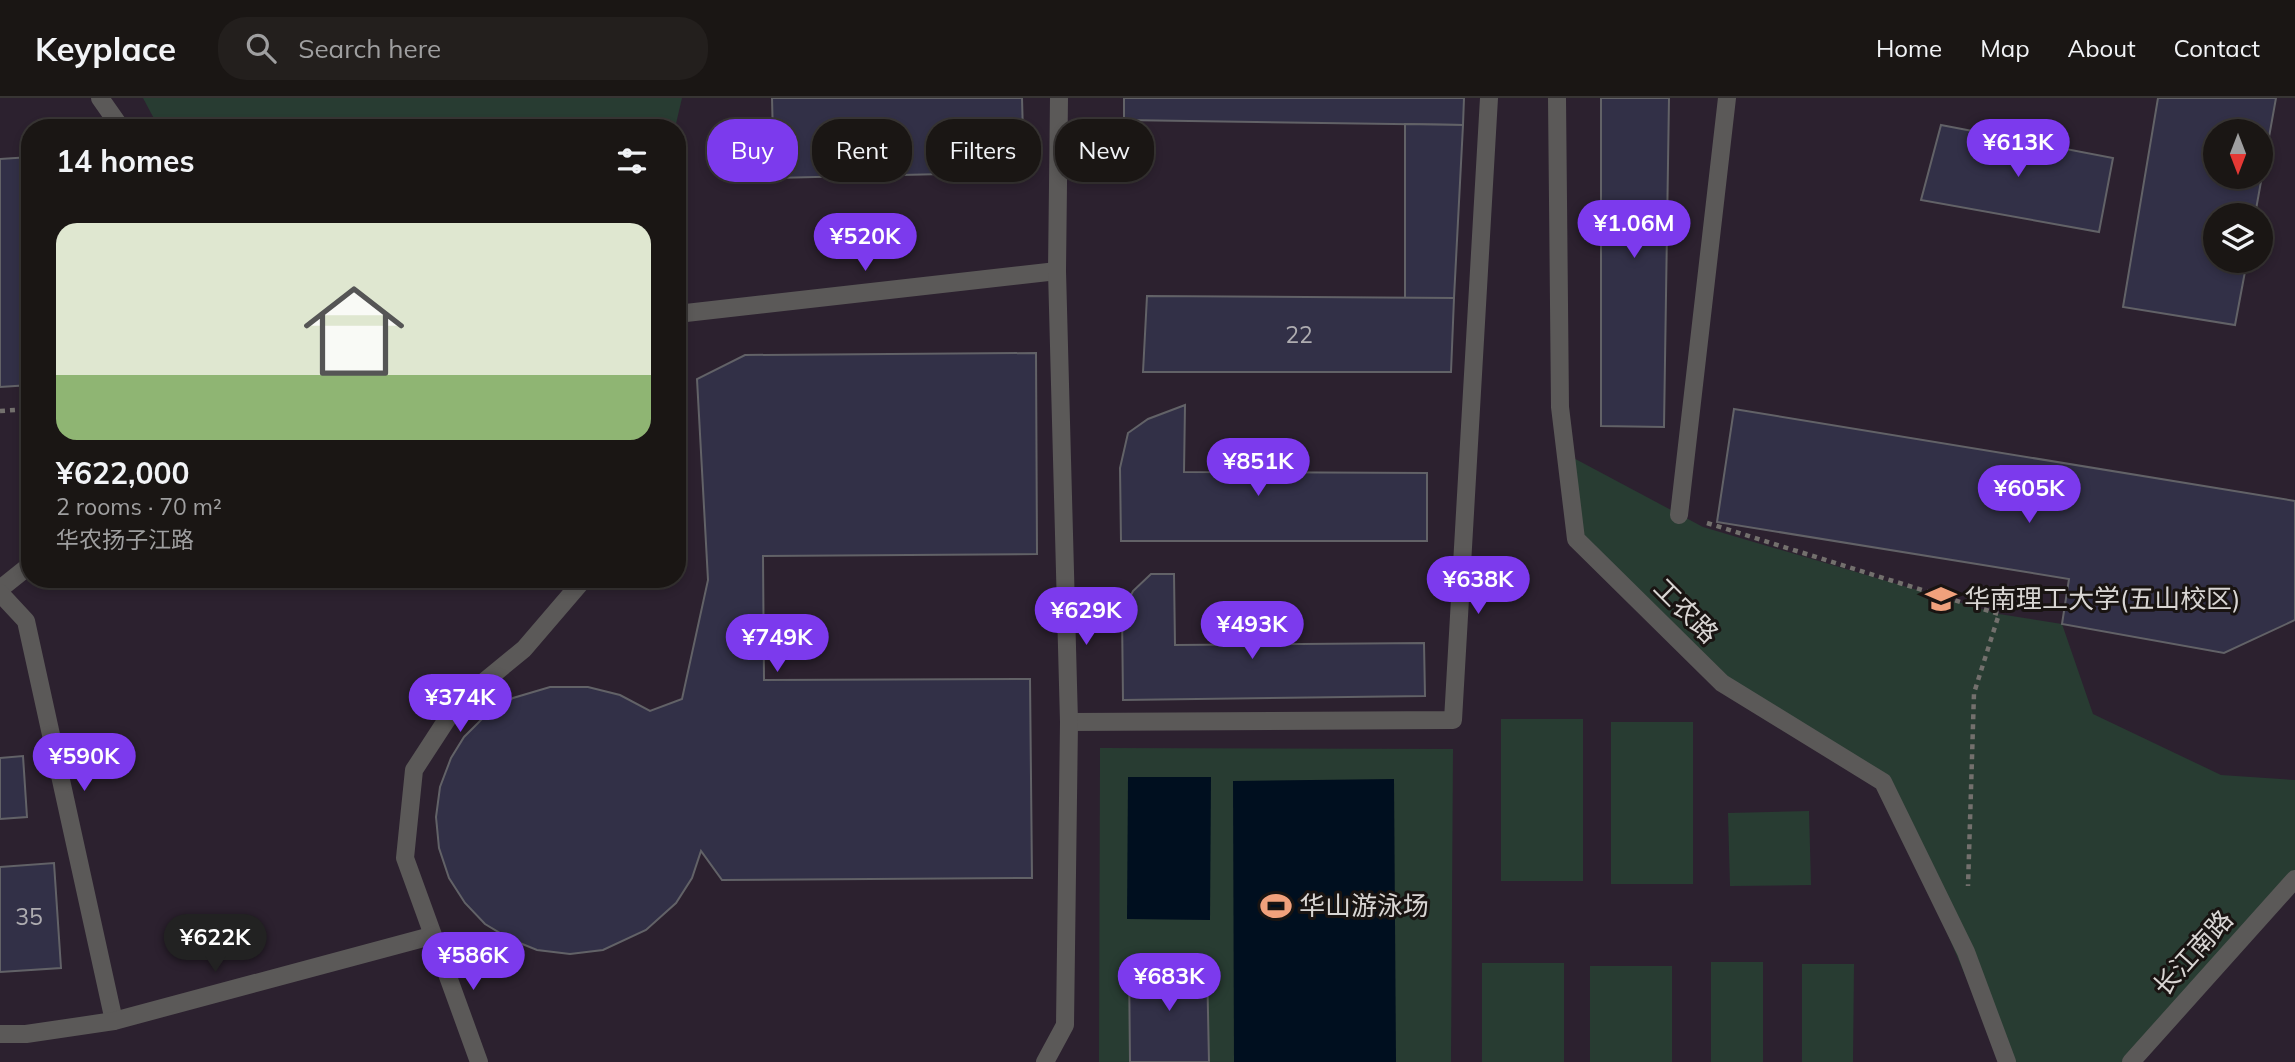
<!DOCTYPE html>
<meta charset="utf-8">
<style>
body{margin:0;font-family:Mulish,"Noto Sans SC",sans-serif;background:#231f1d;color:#f1f3f6;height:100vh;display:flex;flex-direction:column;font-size:26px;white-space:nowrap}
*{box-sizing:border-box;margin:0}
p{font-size:23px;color:#9f9fa0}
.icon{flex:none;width:38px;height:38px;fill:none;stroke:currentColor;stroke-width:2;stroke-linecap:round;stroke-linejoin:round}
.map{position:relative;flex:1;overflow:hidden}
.drawer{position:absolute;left:21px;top:21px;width:665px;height:469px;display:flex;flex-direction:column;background:#1a1614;border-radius:28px;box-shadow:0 4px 10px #0003,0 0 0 2px #383534}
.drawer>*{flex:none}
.top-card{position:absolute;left:707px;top:21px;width:665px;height:63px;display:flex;gap:14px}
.needle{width:46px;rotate:180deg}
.controls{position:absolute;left:2203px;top:21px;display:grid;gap:14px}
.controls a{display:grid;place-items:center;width:70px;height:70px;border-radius:50%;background:#1a1614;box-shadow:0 4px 10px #0003,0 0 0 2px #383534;font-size:35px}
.price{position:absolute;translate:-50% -60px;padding:0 16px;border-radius:24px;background:#7c3aed;color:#fff;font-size:23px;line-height:46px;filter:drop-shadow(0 2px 4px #0008)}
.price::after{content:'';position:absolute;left:50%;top:42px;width:21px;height:16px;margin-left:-10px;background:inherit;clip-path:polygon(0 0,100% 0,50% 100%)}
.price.active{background:#222;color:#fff}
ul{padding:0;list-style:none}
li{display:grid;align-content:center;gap:14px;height:371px;padding:0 35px}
li span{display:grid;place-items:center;height:217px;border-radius:21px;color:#555}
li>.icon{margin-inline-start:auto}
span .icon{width:126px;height:126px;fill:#fffc;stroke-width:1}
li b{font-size:30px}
h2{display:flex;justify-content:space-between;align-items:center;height:84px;padding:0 35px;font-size:30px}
.tag{padding:0 24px;border-radius:28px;background:#1a1614;box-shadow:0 4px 10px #0003,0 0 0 2px #383534;font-size:24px;line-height:63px}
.tag.active{background:#7c3aed;color:#fff}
header{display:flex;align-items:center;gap:42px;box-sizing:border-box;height:98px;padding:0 35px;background:#1a1614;border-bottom:2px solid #383534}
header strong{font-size:33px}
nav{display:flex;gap:38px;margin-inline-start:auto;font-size:24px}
.search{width:490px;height:63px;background:#231f1d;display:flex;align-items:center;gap:18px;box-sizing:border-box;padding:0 24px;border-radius:28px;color:#9f9fa0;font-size:26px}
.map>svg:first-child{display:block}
.education{fill:#2c212f;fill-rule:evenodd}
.green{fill:#283c32}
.water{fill:#000f1f}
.building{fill:#323047;stroke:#626267;stroke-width:2;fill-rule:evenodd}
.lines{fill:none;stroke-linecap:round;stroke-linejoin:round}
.path{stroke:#73706d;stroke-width:4.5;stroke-dasharray:5 5;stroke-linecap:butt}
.minor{stroke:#5b5958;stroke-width:18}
.labels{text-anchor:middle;stroke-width:6;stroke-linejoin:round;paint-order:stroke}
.number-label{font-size:23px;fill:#aeacb0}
.poi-label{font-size:26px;fill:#d8d5d3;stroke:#191412;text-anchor:start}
.street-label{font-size:26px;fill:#d8d5d3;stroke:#191412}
</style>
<header>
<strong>Keyplace</strong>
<div class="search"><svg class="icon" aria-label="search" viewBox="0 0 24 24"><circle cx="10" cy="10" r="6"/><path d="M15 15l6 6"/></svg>Search here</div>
<nav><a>Home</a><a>Map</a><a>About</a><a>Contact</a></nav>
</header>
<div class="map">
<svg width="2295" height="964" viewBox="0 0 2295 964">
<rect width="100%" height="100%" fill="#221e1b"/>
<!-- education -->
<path class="education" d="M0 0H2295V964H0ZM30 30H677V481H30ZM2216 33H2261V79H2216ZM2216 117H2261V163H2216Z"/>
<!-- green -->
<g class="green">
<path d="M143 0H682L675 30H159Z"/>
<path d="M1566 356 1703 429 1999 516 2062 526 2093 616 2221 677 2295 682V781L2131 964H2002L1883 684 1722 585 1576 441Z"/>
<rect x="1501" y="621" width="82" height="162"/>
<rect x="1611" y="624" width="82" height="162"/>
<path d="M1100 650 1453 651 1451 964H1099Z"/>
<path d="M1809 713 1811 787 1730 788 1728 715Z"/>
<rect x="1711" y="864" width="52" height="100"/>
<rect x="1482" y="865" width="82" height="99"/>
<path d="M1802 866H1854L1853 964H1802Z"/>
<rect x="1590" y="868" width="82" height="96"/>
</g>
<!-- water -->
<g class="water">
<path d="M1128 679H1211L1210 822 1127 821Z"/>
<path d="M1394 681 1396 964H1234L1233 683Z"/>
</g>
<!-- building -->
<g class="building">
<path d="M772 0H1022L1024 74 774 80Z"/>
<path d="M1124 0H1464L1463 27 1124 22Z"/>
<path d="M1601 0H1669L1664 329 1601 328Z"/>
<path d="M2158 0H2276L2255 117H2216V163H2247L2235 227 2123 209ZM2216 33H2261V79H2216Z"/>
<path d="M1405 26 1463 27 1454 200H1405Z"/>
<path d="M1941 27 2113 60 2099 134 1921 102Z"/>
<path d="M30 59V287L0 289V61Z"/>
<path d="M1147 198 1454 200 1451 274H1143Z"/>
<path d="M1036 255 1037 456 763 458 764 582 1030 581 1032 780 722 782 701 753 692 780 676 805 646 832 603 852 570 856 537 852 510 841 485 826 465 805 449 780 439 750 436 719 440 689 451 660 464 639 482 621 513 600 550 589H588L620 597 650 613 682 601 708 482 697 281 745 257Z"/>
<path d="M1185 307 1184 374 1427 375V443H1121L1120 370 1128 335 1148 321Z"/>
<path d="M1734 311 2295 403V522L2224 555 2062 526 2069 481 1717 424Z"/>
<path d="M1151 476H1174L1175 547 1424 545 1425 598 1123 602 1122 515 1133 493Z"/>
<path d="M23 658 27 719 0 721V660Z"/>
<path d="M54 765 61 870 0 874V769Z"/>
<path d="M1207 865 1209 964H1130L1129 866Z"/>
</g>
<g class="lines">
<!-- path -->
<g class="path">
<path d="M0 313 30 311"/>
<path d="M1707 425 1999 516 1974 595 1968 788"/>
</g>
<!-- minor -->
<g class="minor">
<path d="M100 0 121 30"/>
<path d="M1557 0 1560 309 1576 441 1722 585 1883 684 1966 854 2007 964"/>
<path d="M677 216 1057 173"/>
<path d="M1679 417 1727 0"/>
<path d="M0 491 30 467"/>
<path d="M0 495 26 523 114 923"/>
<path d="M1069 624 1453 622 1489 0"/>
<path d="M0 936H26L114 923 431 838"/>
<path d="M479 964 405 760 414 672 457 606 524 551 584 481"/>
<path d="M1045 964 1065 927 1069 624 1057 173 1059 0"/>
<path d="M2131 964 2295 781"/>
</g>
</g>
<!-- icons -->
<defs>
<g id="university-bare" transform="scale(2.415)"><path d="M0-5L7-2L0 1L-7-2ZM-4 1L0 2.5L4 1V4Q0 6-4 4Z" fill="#f1a17c" stroke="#191412" stroke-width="2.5" paint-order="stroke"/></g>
<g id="stadium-bare" transform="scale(2.415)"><path d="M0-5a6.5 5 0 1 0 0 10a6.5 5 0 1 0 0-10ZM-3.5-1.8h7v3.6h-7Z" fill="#f1a17c" stroke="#191412" stroke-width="2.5" paint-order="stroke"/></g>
</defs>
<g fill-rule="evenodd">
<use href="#university-bare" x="1941" y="501"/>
<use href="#stadium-bare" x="1276" y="808"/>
</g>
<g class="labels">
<!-- number labels -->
<g class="number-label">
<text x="1299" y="245">22</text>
<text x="29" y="827">35</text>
</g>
<!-- poi labels -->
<g class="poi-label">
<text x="1964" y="510">华南理工大学(五山校区)</text>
<text x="1299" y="817">华山游泳场</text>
</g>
<!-- street labels -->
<g class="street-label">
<text transform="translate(1686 513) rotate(45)" y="9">工农路</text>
<text transform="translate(2193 855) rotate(-48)" y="9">长江南路</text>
</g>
</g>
</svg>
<div class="controls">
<a><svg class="needle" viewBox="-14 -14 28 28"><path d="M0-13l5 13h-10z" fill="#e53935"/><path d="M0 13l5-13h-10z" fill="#9f9fa0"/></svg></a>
<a><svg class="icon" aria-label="layers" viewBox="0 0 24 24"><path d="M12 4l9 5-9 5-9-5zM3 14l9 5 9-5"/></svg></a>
</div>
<b class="price" style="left:2018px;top:81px">¥613K</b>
<b class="price" style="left:1634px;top:162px">¥1.06M</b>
<b class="price" style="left:865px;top:175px">¥520K</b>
<b class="price" style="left:1258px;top:400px">¥851K</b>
<b class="price" style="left:2029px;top:427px">¥605K</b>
<b class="price" style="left:1478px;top:518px">¥638K</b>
<b class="price" style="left:1086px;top:549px">¥629K</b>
<b class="price" style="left:1252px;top:563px">¥493K</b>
<b class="price" style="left:777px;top:576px">¥749K</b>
<b class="price" style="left:460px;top:636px">¥374K</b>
<b class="price" style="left:84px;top:695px">¥590K</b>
<b class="price active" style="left:215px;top:876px">¥622K</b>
<b class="price" style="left:473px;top:894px">¥586K</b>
<b class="price" style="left:1169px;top:915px">¥683K</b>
<div class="top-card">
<a class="tag active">Buy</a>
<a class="tag">Rent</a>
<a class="tag">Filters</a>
<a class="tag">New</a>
</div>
<section class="drawer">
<h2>14 homes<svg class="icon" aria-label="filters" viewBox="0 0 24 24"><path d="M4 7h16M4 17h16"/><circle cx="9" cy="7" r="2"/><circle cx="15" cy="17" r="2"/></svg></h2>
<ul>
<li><span style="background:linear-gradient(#dfe7d0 70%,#8fb573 0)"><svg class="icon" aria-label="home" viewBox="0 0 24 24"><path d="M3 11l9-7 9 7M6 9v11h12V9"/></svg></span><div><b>¥622,000</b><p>2 rooms · 70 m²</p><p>华农扬子江路</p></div></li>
</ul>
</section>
</div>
